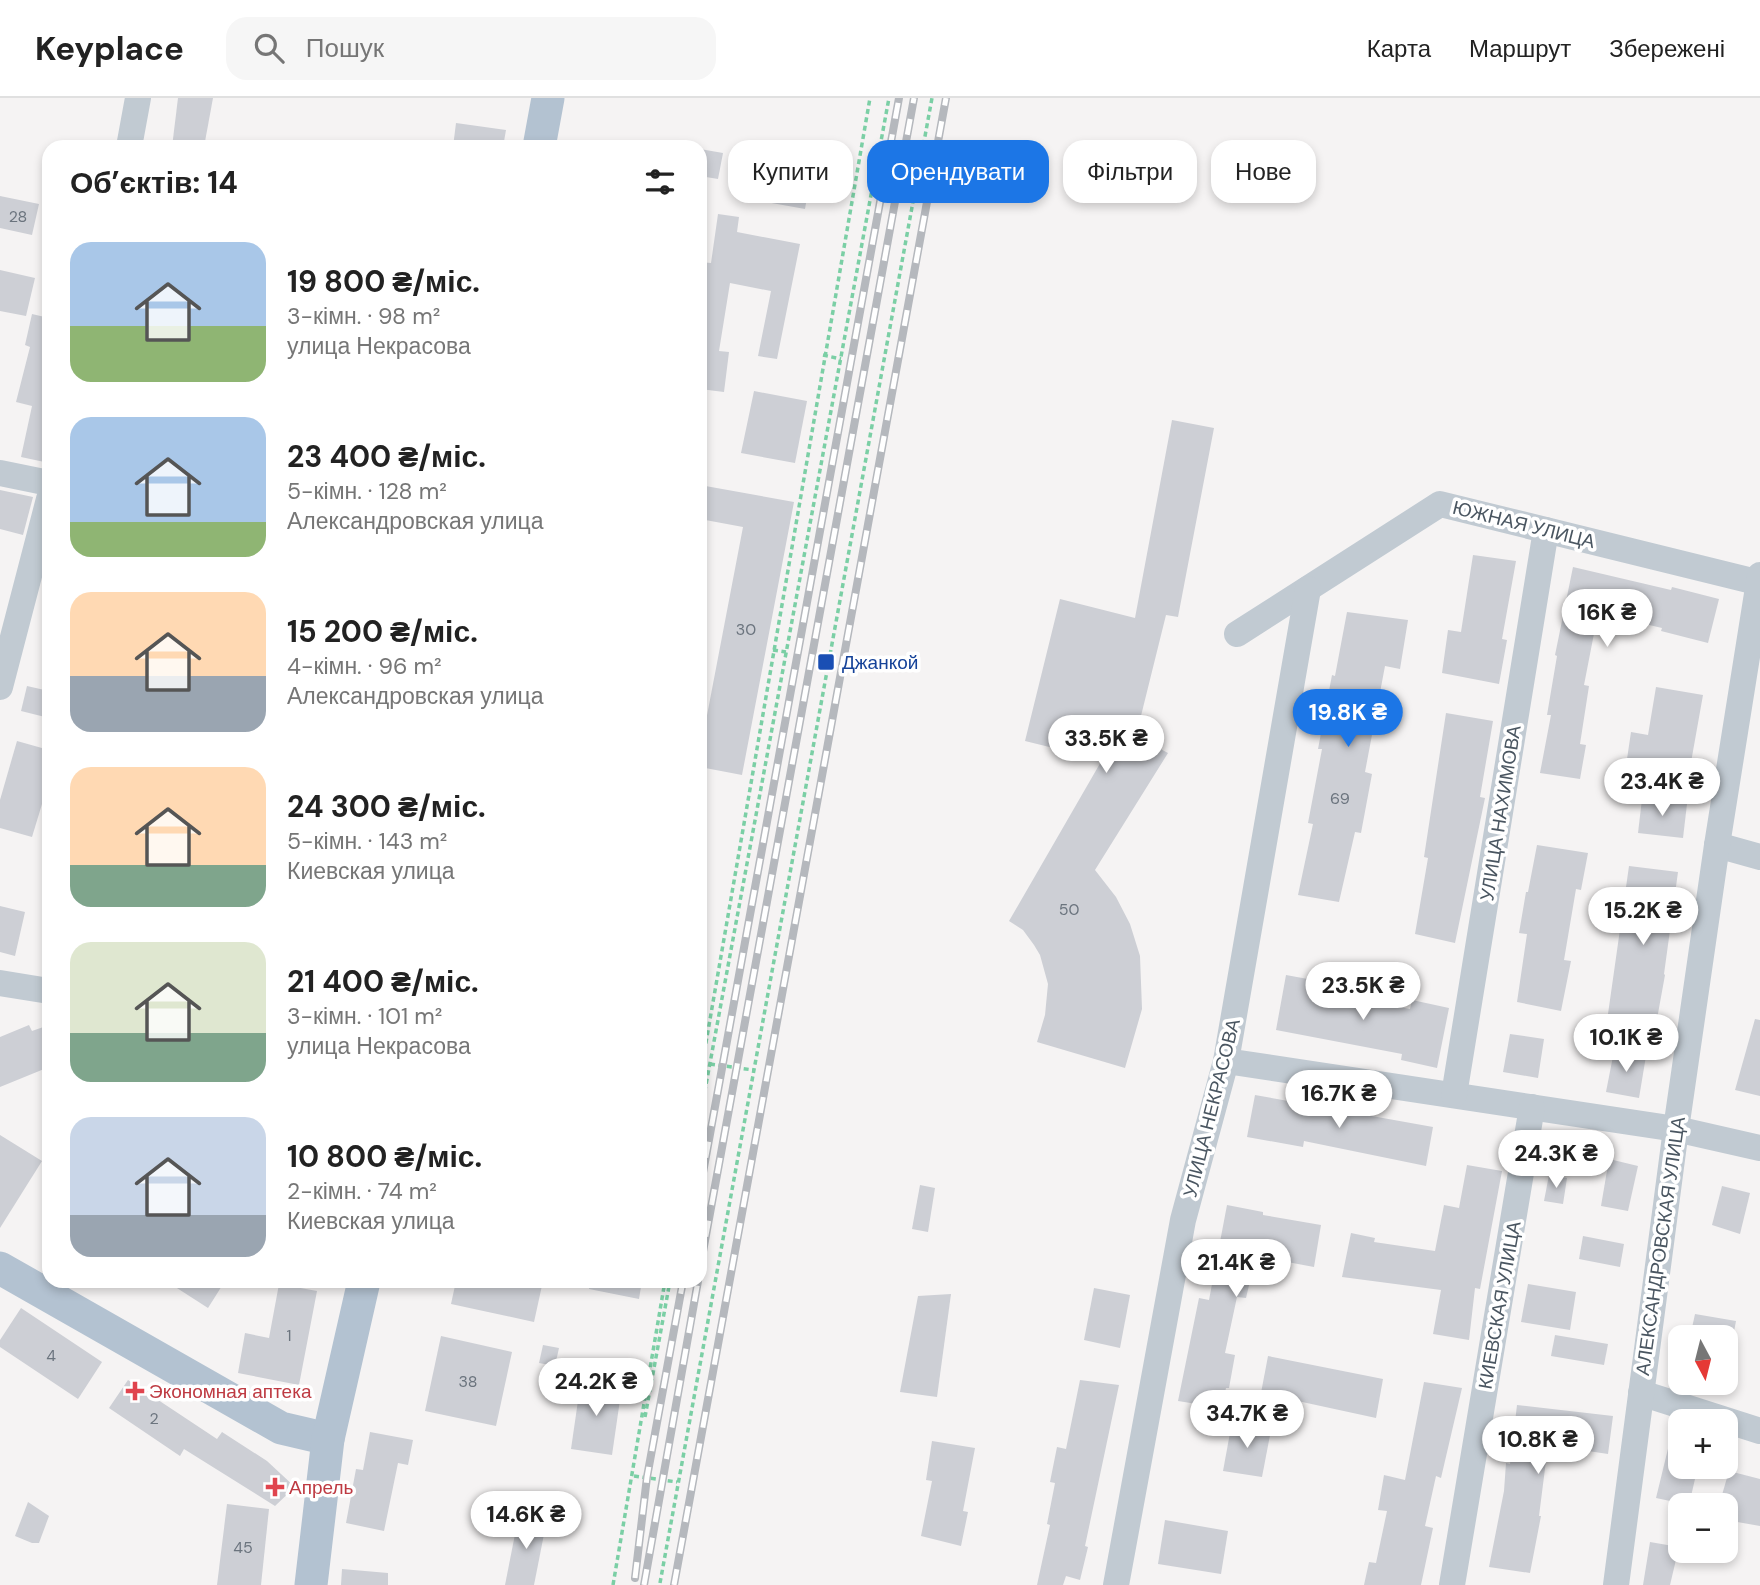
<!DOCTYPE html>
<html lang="uk">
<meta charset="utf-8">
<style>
body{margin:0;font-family:"DM Sans",sans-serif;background:#f6f6f6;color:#222;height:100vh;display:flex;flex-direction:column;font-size:26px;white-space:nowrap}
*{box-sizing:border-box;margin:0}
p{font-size:23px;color:#767676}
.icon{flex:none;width:38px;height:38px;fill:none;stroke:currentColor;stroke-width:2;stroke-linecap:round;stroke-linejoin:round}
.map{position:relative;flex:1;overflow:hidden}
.details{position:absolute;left:42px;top:42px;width:665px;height:1148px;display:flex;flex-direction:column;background:#fff;border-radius:21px;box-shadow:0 4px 10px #0003}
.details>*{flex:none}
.guide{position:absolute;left:728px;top:42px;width:665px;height:63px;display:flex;gap:14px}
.needle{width:46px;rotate:173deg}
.fabs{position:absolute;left:1668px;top:1227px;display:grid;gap:14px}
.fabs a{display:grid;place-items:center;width:70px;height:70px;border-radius:14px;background:#fff;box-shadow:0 4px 10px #0003;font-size:35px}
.price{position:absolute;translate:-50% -60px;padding:0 16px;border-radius:24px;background:#fff;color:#222;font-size:23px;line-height:46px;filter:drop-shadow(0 2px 4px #0008)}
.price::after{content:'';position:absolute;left:50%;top:42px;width:21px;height:16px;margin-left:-10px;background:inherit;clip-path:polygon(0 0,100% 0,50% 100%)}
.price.on{background:#1c76e6;color:#fff}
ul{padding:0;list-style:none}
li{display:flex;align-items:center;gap:21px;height:175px;padding:0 28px}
li span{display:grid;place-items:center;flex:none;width:196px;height:140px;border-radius:21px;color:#555}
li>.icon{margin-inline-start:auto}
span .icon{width:84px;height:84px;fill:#fffc;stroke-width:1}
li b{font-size:30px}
h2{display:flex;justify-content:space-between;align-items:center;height:84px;padding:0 28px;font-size:30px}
.pill{padding:0 24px;border-radius:21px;background:#fff;box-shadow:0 4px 10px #0003;font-size:24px;line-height:63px}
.pill.on{background:#1c76e6;color:#fff}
header{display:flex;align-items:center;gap:42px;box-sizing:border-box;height:98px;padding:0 35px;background:#fff;border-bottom:2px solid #e0e0e0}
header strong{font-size:33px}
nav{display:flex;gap:38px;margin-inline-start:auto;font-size:24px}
.search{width:490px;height:63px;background:#f6f6f6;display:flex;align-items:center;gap:18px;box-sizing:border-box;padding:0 24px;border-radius:21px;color:#767676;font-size:26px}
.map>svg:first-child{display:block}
.building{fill:#cdcfd5}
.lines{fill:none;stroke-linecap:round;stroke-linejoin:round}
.path{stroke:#7bcfa5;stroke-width:3.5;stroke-dasharray:5 3.5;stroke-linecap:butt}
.minor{stroke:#c1cad2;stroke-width:26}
.major{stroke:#b3c2d1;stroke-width:33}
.rail-casing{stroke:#b5b8bd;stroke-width:8}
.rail{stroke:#fff;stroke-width:5;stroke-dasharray:16;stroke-linecap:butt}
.transit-dot{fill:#1a4fb4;stroke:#fff;stroke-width:2.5}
.health-dot{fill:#e0444e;stroke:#fff;stroke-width:2.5}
.labels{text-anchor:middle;stroke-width:7;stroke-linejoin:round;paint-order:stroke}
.number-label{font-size:16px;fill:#6b747e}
.street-label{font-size:19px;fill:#4a5661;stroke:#fff}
.transit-label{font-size:19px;fill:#164399;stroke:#fff;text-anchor:start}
.health-label{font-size:19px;fill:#be3a42;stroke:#fff;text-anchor:start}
</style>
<header>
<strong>Keyplace</strong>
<div class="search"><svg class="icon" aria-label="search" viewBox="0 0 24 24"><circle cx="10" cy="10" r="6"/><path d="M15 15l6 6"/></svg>Пошук</div>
<nav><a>Карта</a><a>Маршрут</a><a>Збережені</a></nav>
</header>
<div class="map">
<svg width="1760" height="1487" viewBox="0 0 1760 1487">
<rect width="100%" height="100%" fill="#f5f3f3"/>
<!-- building -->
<g class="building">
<path d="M178 0H213L204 49H172Z"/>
<path d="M456 25 506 32 503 49H453Z"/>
<path d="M776 47 815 54 805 111 766 104Z"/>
<path d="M700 51 723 55 718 81 700 78Z"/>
<path d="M0 98 39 106 32 137 0 130Z"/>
<path d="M718 116 739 119 737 134 800 146 777 261 758 258 771 193 730 185 719 253 729 254 724 294 700 291V164L711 165Z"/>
<path d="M0 172 35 180 26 218 0 213Z"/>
<path d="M32 216 49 220V365L21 359 32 308 16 304 30 249 25 247Z"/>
<path d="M754 293 807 303 795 365 741 355Z"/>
<path d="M1172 322 1214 330 1178 519 1166 517 1136 638 1168 655 1095 772 1116 799 1130 826 1140 858 1142 911 1125 970 1037 944 1045 917 1048 886 1040 857 1034 847 1023 832 1009 823 1102 662 1025 643 1060 501 1135 520Z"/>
<path d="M700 387 794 404 742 677 700 669V633H704L743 429 700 421Z"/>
<path d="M0 392 33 399 23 437 0 431Z"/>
<path d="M1473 457 1516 463 1502 541 1507 542 1499 586 1442 575 1448 532 1461 534Z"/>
<path d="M1573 469 1671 492 1672 489 1719 501 1708 545 1661 533 1662 530 1598 515 1584 587 1589 588 1580 646 1586 647 1580 681 1540 675 1551 617H1547L1557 558 1555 557Z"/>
<path d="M1347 514 1408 522 1400 571 1385 568 1365 674 1372 676 1361 735 1355 734 1339 804 1298 797 1313 726 1308 725 1322 651H1318L1332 577 1335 578Z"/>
<path d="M27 588 49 593V620L21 613Z"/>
<path d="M1656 589 1703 597 1690 670 1627 661 1631 634 1648 637Z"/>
<path d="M1446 615 1493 623 1480 699 1485 700 1455 845 1415 836 1428 760 1424 759Z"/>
<path d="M17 643 49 652V683L32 739 0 730V702Z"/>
<path d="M1642 701 1687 706 1683 740 1638 735Z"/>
<path d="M1537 747 1588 755 1581 792 1576 791 1564 862 1571 863 1561 913 1517 904 1527 836 1519 835 1526 794H1528Z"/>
<path d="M1629 768 1678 774 1664 876 1665 877 1655 932 1607 923Z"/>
<path d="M0 808 25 814 15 858 0 854Z"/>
<path d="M1286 877 1324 884 1322 895 1410 911 1412 902 1449 910 1437 970 1401 962 1402 956 1276 932Z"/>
<path d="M1755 921 1760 922V998L1735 992Z"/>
<path d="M29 927 32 933 49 927V969L0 989V939Z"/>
<path d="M1510 936 1544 941 1538 980 1503 974Z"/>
<path d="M1614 953 1646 958 1639 1000 1606 994Z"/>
<path d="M1255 997 1433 1029 1426 1068 1304 1043 1303 1049 1247 1039Z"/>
<path d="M0 1037 42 1063 0 1130Z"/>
<path d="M1609 1061 1638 1068 1628 1113 1601 1108Z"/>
<path d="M1467 1067 1502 1073 1480 1191 1475 1190 1469 1242 1433 1236 1441 1192 1342 1179 1351 1135 1375 1140 1374 1144 1435 1153 1444 1107 1459 1110Z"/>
<path d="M1549 1077 1567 1080 1563 1106 1544 1103Z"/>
<path d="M920 1087 935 1090 928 1134 912 1131Z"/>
<path d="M1722 1088 1750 1095 1740 1136 1712 1127Z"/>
<path d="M1227 1107 1263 1114V1117L1321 1127 1314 1169 1256 1158 1246 1200 1237 1199 1225 1255 1235 1257 1229 1290H1226L1217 1332 1198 1329 1203 1307 1178 1303 1199 1200 1209 1202Z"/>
<path d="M1583 1138 1624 1146 1620 1169 1579 1161Z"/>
<path d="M166 1183H225L208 1210Z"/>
<path d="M456 1183H543L534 1224 451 1206Z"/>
<path d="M590 1183H642L639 1201 589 1191Z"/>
<path d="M279 1186 317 1193 299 1287 238 1275 245 1235 269 1240Z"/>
<path d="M1528 1186 1576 1194 1570 1232 1521 1224Z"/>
<path d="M1094 1190 1130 1197 1120 1250 1084 1242Z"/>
<path d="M951 1196 937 1299 900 1294 918 1198Z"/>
<path d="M21 1210 102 1264 78 1301 0 1249V1242Z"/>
<path d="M1695 1216 1736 1223 1733 1239H1690Z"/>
<path d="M1555 1237 1608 1246 1604 1267 1551 1258Z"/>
<path d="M441 1238 512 1254 496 1328 425 1313Z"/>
<path d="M543 1247 559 1250 555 1268 539 1265Z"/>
<path d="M1268 1258 1383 1281 1376 1320 1261 1295Z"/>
<path d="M128 1282 217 1341 222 1334 267 1363 295 1389 275 1408 184 1351 180 1358 109 1310Z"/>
<path d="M581 1282 622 1288 612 1357 571 1351Z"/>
<path d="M1080 1282 1119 1287 1085 1448 1088 1449 1080 1482 1066 1478 1063 1487H1037L1050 1427 1047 1426 1055 1385 1050 1384 1057 1349 1066 1351Z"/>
<path d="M1424 1284 1462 1290 1441 1380 1436 1378 1425 1428 1433 1430 1421 1487H1364L1369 1464 1376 1465 1387 1413 1378 1412 1384 1377 1405 1382Z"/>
<path d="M1517 1307 1613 1318 1608 1356 1548 1347 1539 1418H1541L1530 1475 1489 1469 1504 1393 1506 1365 1510 1366Z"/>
<path d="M1232 1324 1271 1332 1262 1379 1223 1373Z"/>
<path d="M1674 1326 1680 1327V1368H1698L1689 1407 1656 1400Z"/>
<path d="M370 1334 413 1342 408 1367 398 1365 384 1433 346 1425 356 1371 363 1372Z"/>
<path d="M932 1343 975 1350 963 1413 968 1414 961 1448 921 1438 932 1383 926 1382Z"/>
<path d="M1729 1373 1760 1381V1428L1726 1422V1407H1719Z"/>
<path d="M28 1404 49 1418 39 1445H32L15 1438Z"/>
<path d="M227 1406 269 1411 261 1487H217Z"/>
<path d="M519 1416 547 1421 534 1487H505Z"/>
<path d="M1165 1422 1228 1433 1221 1476 1158 1466Z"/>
<path d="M1650 1444 1679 1449 1670 1487H1643Z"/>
<path d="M342 1471 388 1475V1487H341Z"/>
</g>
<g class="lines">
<!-- path -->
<g class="path">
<path d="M823 257 841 261"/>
<path d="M773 552 786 554"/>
<path d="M710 966 753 972"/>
<path d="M700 979 870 0"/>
<path d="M700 1019 889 0"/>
<path d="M645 1319 670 1183"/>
<path d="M634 1378 677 1384"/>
<path d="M660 1485 932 0"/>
<path d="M613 1487 665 1183"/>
</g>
<!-- minor -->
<g class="minor">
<path d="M129 49 138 0"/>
<path d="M0 375 49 385"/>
<path d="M1237 536 1440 406 1760 485"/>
<path d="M0 589 49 401"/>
<path d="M1717 747 1760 759"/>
<path d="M0 885 49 893"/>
<path d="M1226 963 1676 1031 1760 1050"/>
<path d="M1454 997 1546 432"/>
<path d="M1641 1295 1760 1333"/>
<path d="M1116 1487 1183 1122 1226 963 1308 491"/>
<path d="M1452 1487 1532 1009"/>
<path d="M1616 1487 1676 1031 1717 747 1760 477"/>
</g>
<!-- major -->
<g class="major">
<path d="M539 49 548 0"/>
<path d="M0 1170 281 1330 328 1341"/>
<path d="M311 1487 328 1341 364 1183"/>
</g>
<!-- rail casing -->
<g class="rail-casing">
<g id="rail">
<path d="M700 1091 899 0"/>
<path d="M700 1170 914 0"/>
<path d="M635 1480 647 1379 683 1183"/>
<path d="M644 1487 698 1183"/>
<path d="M674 1487 946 0"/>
</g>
</g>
<!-- rail -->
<use href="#rail" class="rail"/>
</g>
<!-- markers -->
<rect class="transit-dot" x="817" y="555" width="18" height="18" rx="3.5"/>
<g class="health-dot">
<path d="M131.5 1282.5h7v7h7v7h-7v7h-7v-7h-7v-7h7z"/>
<path d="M271.5 1378.5h7v7h7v7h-7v7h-7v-7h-7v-7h7z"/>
</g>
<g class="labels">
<!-- number labels -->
<g class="number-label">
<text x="18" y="124">28</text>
<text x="746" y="537">30</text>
<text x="1340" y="706">69</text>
<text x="1069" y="817">50</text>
<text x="289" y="1243">1</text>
<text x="51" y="1263">4</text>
<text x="468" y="1289">38</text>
<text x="154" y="1326">2</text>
<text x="243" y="1455">45</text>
</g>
<!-- street labels -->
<g class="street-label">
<text transform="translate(1524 426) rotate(14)" y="7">ЮЖНАЯ УЛИЦА</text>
<text transform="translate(1500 715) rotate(-81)" y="7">УЛИЦА НАХИМОВА</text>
<text transform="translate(1211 1010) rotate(-76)" y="7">УЛИЦА НЕКРАСОВА</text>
<text transform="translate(1660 1148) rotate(-82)" y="7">АЛЕКСАНДРОВСКАЯ УЛИЦА</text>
<text transform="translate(1499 1207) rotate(-80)" y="7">КИЕВСКАЯ УЛИЦА</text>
</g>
<!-- transit labels -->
<g class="transit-label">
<text x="842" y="571">Джанкой</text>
</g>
<!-- health labels -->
<g class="health-label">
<text x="149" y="1300">Экономная аптека</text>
<text x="289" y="1396">Апрель</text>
</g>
</g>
</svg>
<div class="fabs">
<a><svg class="needle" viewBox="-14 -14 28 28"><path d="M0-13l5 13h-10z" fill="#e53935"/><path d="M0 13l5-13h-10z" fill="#767676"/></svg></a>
<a>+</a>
<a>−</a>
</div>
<b class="price" style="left:1607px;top:551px">16K ₴</b>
<b class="price on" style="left:1348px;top:651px">19.8K ₴</b>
<b class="price" style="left:1106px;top:677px">33.5K ₴</b>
<b class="price" style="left:1662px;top:720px">23.4K ₴</b>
<b class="price" style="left:1643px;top:849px">15.2K ₴</b>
<b class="price" style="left:1363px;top:924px">23.5K ₴</b>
<b class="price" style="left:1626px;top:976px">10.1K ₴</b>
<b class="price" style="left:1339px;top:1032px">16.7K ₴</b>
<b class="price" style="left:1556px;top:1092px">24.3K ₴</b>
<b class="price" style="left:1236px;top:1201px">21.4K ₴</b>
<b class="price" style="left:596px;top:1320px">24.2K ₴</b>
<b class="price" style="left:1247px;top:1352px">34.7K ₴</b>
<b class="price" style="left:1538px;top:1378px">10.8K ₴</b>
<b class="price" style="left:526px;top:1453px">14.6K ₴</b>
<div class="guide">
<a class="pill">Купити</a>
<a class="pill on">Орендувати</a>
<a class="pill">Фільтри</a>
<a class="pill">Нове</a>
</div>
<section class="details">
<h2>Об’єктів: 14<svg class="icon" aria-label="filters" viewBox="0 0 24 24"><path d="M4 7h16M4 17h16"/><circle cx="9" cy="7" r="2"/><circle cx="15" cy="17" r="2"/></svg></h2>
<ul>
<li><span style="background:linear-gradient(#a9c7e8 60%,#8fb573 0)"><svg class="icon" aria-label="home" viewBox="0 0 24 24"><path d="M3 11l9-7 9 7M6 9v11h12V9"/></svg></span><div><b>19 800 ₴/міс.</b><p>3-кімн. · 98 m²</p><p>улица Некрасова</p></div></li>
<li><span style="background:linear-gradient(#a9c7e8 75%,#8fb573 0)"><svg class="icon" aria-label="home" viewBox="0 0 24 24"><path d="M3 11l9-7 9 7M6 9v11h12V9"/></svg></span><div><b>23 400 ₴/міс.</b><p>5-кімн. · 128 m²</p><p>Александровская улица</p></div></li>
<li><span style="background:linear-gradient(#ffd9b3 60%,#9aa5b1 0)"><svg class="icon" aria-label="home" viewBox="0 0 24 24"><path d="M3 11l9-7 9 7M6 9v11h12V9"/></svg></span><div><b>15 200 ₴/міс.</b><p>4-кімн. · 96 m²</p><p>Александровская улица</p></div></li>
<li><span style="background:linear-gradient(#ffd9b3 70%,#7fa58c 0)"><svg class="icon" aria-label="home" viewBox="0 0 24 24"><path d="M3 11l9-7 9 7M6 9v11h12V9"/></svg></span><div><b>24 300 ₴/міс.</b><p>5-кімн. · 143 m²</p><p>Киевская улица</p></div></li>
<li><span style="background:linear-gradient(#dfe7d0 65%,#7fa58c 0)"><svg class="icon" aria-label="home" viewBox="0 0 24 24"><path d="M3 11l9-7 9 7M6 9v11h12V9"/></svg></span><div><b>21 400 ₴/міс.</b><p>3-кімн. · 101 m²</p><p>улица Некрасова</p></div></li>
<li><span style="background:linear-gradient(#c9d6e8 70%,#9aa5b1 0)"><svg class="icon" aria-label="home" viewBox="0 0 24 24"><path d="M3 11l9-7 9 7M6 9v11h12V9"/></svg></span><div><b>10 800 ₴/міс.</b><p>2-кімн. · 74 m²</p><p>Киевская улица</p></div></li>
</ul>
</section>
</div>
